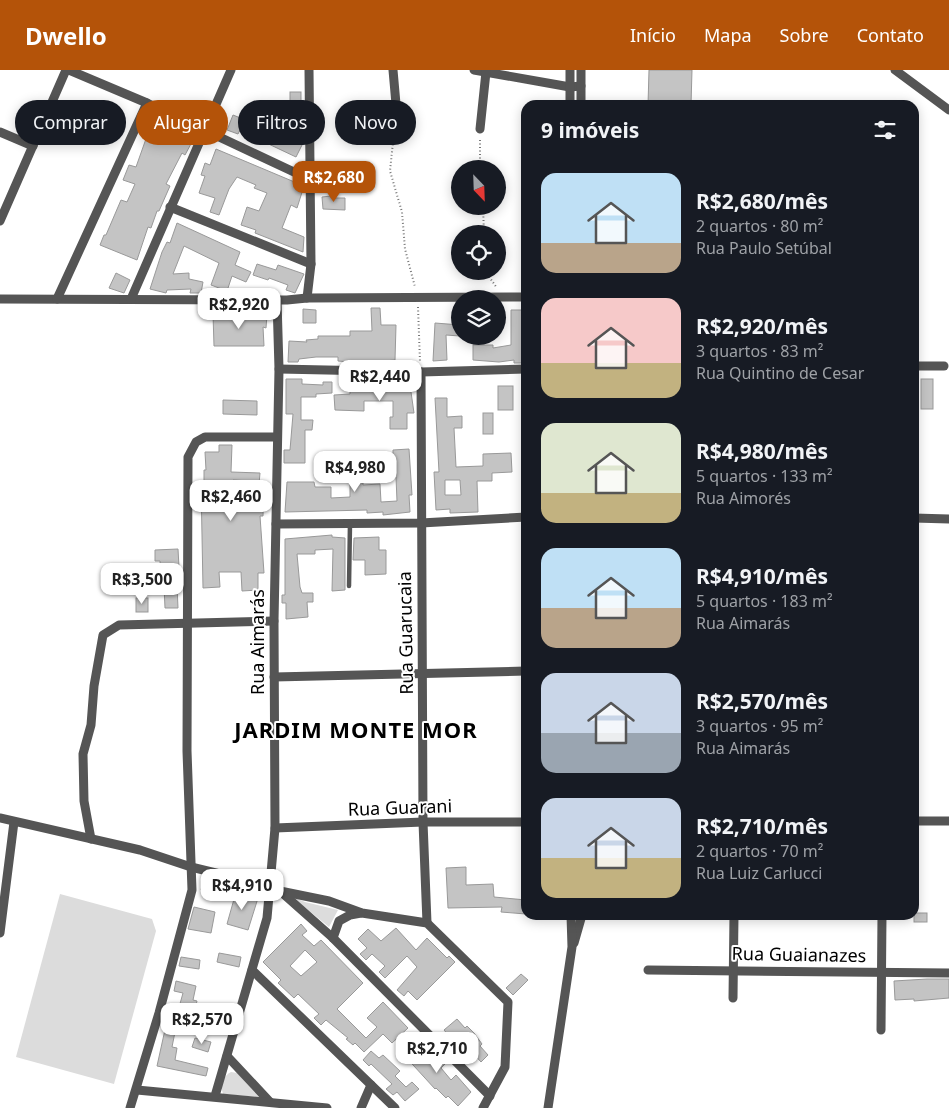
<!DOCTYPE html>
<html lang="pt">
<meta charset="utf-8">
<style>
body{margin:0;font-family:"Noto Sans",sans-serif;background:#242831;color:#f1f3f6;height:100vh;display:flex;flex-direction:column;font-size:19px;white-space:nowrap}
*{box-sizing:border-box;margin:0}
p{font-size:16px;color:#9ea1a6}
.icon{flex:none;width:28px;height:28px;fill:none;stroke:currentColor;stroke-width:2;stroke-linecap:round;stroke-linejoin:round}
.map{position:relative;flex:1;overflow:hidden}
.drawer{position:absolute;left:521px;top:30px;width:398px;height:820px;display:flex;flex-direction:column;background:#171b24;border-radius:15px;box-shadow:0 2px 12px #0003}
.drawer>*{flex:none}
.banner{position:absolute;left:15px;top:30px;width:431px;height:45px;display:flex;gap:10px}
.needle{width:32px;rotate:157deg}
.controls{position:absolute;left:451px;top:90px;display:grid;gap:10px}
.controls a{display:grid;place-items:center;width:55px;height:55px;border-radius:50%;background:#171b24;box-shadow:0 2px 12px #0003;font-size:25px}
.price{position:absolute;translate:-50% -42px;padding:0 11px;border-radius:10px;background:#fff;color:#222;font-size:16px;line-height:32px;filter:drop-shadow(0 1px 2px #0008)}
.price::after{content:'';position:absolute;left:50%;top:30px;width:15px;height:11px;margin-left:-8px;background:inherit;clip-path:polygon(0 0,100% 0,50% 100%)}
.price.active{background:#b45309;color:#fff}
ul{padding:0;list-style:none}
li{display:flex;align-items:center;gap:15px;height:125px;padding:0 20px}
li span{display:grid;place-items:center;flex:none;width:140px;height:100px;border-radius:15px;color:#555}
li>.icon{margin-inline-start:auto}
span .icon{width:60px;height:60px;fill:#fffc;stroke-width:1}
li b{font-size:21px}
h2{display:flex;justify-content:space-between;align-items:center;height:60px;padding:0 20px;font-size:21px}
.pill{padding:0 18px;border-radius:22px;background:#171b24;box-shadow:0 2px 12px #0003;font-size:18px;line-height:45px}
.pill.active{background:#b45309;color:#fff}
header{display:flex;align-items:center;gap:30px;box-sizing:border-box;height:70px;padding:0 25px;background:#b45309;color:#fff}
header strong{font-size:24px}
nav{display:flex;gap:28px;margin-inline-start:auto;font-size:18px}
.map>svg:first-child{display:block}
.green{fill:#dcdcdc}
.building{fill:#c4c4c4;stroke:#999;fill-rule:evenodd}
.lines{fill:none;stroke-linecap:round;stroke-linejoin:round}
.path{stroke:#777;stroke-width:2;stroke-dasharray:1 2.5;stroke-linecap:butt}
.lane{stroke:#555;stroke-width:4.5}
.street{stroke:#555;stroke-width:9}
.labels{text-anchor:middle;stroke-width:4;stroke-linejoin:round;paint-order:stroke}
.street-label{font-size:18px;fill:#000;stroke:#fff}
.district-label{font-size:22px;font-weight:bold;letter-spacing:1px;fill:#000;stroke:#fff}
</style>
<header>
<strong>Dwello</strong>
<nav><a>Início</a><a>Mapa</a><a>Sobre</a><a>Contato</a></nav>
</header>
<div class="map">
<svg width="949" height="1038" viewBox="0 0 949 1038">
<rect width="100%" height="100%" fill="#fff"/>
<!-- green -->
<g class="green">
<path d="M60 824 152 849 156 861 114 1014 16 987Z"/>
<path d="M291 826 305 832 338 840 329 857Z"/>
<path d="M231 1002 237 1003 259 1027 223 1024C220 1016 223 1006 231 1002Z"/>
</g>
<!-- building -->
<g class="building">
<path d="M649 0H692L691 35H648Z"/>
<rect x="290" y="22" width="11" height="11"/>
<path d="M296 38 303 42 299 55 290 50Z"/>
<path d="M233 45 248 51 250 45 262 49 261 52 278 58 277 61 303 73 296 87 258 69 260 66 240 60 238 64 227 60Z"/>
<path d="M158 49 169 54 166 61 181 68 183 65 193 70 185 85 182 83 166 114 170 116 159 141H157L151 158 148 157 137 190 100 175 104 165H106L121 130 127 132 135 114 123 110 129 95 136 97 147 66 151 67Z"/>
<path d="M216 79 304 116 297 138 291 135 282 158 304 167 303 182 255 163 256 160 241 155 247 137 259 141 267 123 254 118 256 115 237 107 229 119 219 145 210 142 215 128 199 123 205 106 201 105 205 93 210 95Z"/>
<path d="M331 126V128H345V140L323 139 322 127Z"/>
<path d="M177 153 240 182 235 195 251 202 246 212 232 206 227 221 211 215 219 193 184 176 173 204 189 203V209L203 212 201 223H190L191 219 167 220 166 223 150 219 162 182 167 172 170 173Z"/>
<path d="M257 194 276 200 278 195 304 204 295 223 286 220 288 215 269 208 268 210 253 205Z"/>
<path d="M116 203 130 210 124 223 109 218Z"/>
<path d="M371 238H380L381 255H396L395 290 361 293 338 291V287H316L299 289 298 292H288L289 271 307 272 306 270 318 269V266H350V261H372Z"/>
<path d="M303 239 316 240V253H303Z"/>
<path d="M511 240H526V293H514V290L499 292 473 290V275H493V278L511 275Z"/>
<path d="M213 244 267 245 266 258 263 257 264 276H214Z"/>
<path d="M435 253 460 255V266L446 265 447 290 433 291Z"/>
<path d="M286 309H302V314L323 315V312H332V323L316 324V327H301V350H313L312 360H305V393H284V380H290L293 344H286Z"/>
<rect x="921" y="309" width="12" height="30"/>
<path d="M410 315 414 343H407V359H390V347H393V331H364V341L335 340 334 325 350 324V319Z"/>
<rect x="498" y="316" width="15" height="24"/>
<path d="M435 328H447V347L462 346V358H454L456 397 483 396V384L511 383 512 402 492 403V411H477L478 442 450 443V439L436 440 434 402H439ZM445 410H460L461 425H445Z"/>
<path d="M223 330 257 331V345L223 344Z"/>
<rect x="483" y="343" width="10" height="21"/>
<path d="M219 375H232L231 402 260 403 259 414 264 413 263 446H260L264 503H258V520L242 521 241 502H219L220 517 203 518 201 413H204V400H206L205 382H219ZM233 410 251 411 252 431 234 432Z"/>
<path d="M409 379 412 425H409L410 442 383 445V442L367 443V440L285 442 287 412H314L315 417H331V428L350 427V409H363V415L380 414 381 432 397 431 396 407H393V380Z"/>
<path d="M332 465V467L345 468V520L332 521 333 479 315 480V484H297L300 517 302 523H313V532H307L308 547 286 549V533H282V525H285V469Z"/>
<path d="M379 467V480H386V504L365 505V490H353L354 468Z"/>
<path d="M178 479 180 515 177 516 178 538H165L164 516 152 517V507H161L160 491H155V480Z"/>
<rect x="136" y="528" width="12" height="14"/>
<path d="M466 797V815L493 814 494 827 526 830V844L501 842 502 837 448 838 446 798Z"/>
<path d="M203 811 221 815 219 824 201 820Z"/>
<path d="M236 822 258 828 248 860 227 854Z"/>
<path d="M194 837 215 842 211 863 188 859Z"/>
<rect x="914" y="843" width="13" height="9"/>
<path d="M301 854 307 861 302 865 314 876 321 870 363 913 337 939 366 968 377 957 367 948 383 932 408 958 392 973 383 964 364 982 355 973 353 975 346 969 348 968 326 950 321 955 314 948 319 944 298 924 294 928 278 913 281 910 263 892ZM305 880 317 892 301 906 290 896Z"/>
<path d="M396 858 416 880 427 868 447 888 449 886 455 892 417 930 408 921 404 926 397 920 417 897 407 886 385 908 379 902 385 896 372 884 366 890 360 884 367 878 358 869 368 859 381 871Z"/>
<path d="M219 883 241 887 239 897 217 892Z"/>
<path d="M181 887 200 890 199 899 179 896Z"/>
<path d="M521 904 528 910 513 925 506 918Z"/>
<path d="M927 909H949V928L914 931V929L895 930 894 911Z"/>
<path d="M176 911 196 916 193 930 197 931 192 951 196 952 194 961 176 957 172 977 177 978 175 990 208 998 206 1006 157 996 168 946 176 948 183 923 174 921Z"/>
<path d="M457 949 465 958 467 956 474 963 482 974 480 976 488 985 481 992 473 983 466 990 460 983 467 976 454 963 450 967 444 960Z"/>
<path d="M195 968 211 972 208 982 192 977Z"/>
<path d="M419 969 426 976 421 980 433 993 438 987 445 994 441 998 451 1010 456 1005 471 1022 458 1036 448 1026 446 1028 436 1018 435 1019 403 984Z"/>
<path d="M371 981 379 988 383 985 400 1001 395 1006 406 1017 412 1012 419 1019 405 1031 397 1022 393 1025 386 1019 392 1014 371 994 369 996 363 990Z"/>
</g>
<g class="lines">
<!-- path -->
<g class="path">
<path d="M396 43 390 101 402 142 405 179 415 217"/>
<path d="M480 99V69"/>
<path d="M483 136 484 164"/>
<path d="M485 201 497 218"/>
<path d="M418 237 420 292"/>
</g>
<!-- lane -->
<path class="lane" d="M349 516 350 453"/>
<!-- street -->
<g class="street">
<path d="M69 0 147 33 311 110"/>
<path d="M393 0 396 34"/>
<path d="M474 0 570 17 581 16"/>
<path d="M581 0V35"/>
<path d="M895 0 949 40"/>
<path d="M570 35V0"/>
<path d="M480 59 486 2"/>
<path d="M0 62 33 76"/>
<path d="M170 137 311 194"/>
<path d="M0 151 66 0"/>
<path d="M307 228 311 194 309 0"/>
<path d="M0 229 287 230 307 228 526 227"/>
<path d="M57 229 147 33"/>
<path d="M131 229 231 0"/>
<path d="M914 296H944"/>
<path d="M279 299 421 302 526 299"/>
<path d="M421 302 423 752 427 853"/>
<path d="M914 448 949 449"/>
<path d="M276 454 421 453 526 447"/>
<path d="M274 607 526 601"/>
<path d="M0 748 140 780 191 797 270 816 280 821 329 831 362 843 427 853 508 932 505 997 483 1038"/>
<path d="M914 751H949"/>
<path d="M275 758 423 752H526"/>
<path d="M91 769 84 731 83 684 91 655 94 616 103 565 119 555 274 551"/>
<path d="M280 821 333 868 490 1026"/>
<path d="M0 863 14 752"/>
<path d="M333 868 339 851 350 845 361 843"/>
<path d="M574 873 582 845"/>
<path d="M252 900 395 1038"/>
<path d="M648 900 949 903"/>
<path d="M733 928 734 845"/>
<path d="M881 960 882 845"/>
<path d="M227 986 270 1032"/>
<path d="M137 1020 327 1038"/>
<path d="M215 1026 267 848 275 758 274 551 279 299 277 230"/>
<path d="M130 1038 159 943 192 820 187 681 188 387 196 372 205 367H276"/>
<path d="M361 1038 371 1015"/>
<path d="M548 1038 572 877 571 845"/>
</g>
</g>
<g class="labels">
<!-- street labels -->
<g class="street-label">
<text transform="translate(406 563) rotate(-91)" y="6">Rua Guarucaia</text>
<text transform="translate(258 572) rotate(-90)" y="6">Rua Aimarás</text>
<text transform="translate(400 738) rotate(-2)" y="6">Rua Guarani</text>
<text transform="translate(799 885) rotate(1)" y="6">Rua Guaianazes</text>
</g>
<!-- district labels -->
<g class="district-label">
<text x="356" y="668">JARDIM MONTE MOR</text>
</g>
</g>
</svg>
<div class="controls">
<a><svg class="needle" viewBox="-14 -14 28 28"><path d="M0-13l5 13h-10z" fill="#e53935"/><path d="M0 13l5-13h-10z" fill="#9ea1a6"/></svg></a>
<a><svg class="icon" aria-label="locate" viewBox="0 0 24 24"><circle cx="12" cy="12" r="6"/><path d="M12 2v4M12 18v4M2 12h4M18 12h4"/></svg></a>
<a><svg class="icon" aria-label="layers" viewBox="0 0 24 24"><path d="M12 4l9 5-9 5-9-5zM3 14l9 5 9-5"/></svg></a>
</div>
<b class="price active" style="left:334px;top:133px">R$2,680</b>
<b class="price" style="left:239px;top:260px">R$2,920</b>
<b class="price" style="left:380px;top:332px">R$2,440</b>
<b class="price" style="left:355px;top:423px">R$4,980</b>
<b class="price" style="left:231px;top:452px">R$2,460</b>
<b class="price" style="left:142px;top:535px">R$3,500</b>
<b class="price" style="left:242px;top:841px">R$4,910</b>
<b class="price" style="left:202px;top:975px">R$2,570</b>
<b class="price" style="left:437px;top:1004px">R$2,710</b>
<div class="banner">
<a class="pill">Comprar</a>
<a class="pill active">Alugar</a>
<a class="pill">Filtros</a>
<a class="pill">Novo</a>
</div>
<section class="drawer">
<h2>9 imóveis<svg class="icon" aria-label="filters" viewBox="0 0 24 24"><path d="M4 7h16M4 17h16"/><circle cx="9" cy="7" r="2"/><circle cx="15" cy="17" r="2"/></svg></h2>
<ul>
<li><span style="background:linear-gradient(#bfe0f5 70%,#b9a48a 0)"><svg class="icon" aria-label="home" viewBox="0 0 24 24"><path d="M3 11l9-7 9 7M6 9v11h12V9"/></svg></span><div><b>R$2,680/mês</b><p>2 quartos · 80 m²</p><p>Rua Paulo Setúbal</p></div></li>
<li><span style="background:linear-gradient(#f6c9c9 65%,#c2b280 0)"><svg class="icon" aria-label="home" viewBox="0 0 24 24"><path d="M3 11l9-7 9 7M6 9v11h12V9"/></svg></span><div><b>R$2,920/mês</b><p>3 quartos · 83 m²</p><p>Rua Quintino de Cesar</p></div></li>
<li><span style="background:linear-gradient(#dfe7d0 70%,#c2b280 0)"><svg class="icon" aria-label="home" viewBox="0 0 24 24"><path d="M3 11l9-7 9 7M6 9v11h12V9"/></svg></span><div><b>R$4,980/mês</b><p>5 quartos · 133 m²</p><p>Rua Aimorés</p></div></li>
<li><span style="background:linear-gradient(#bfe0f5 60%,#b9a48a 0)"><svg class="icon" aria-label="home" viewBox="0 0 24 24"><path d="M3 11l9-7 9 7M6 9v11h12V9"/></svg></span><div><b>R$4,910/mês</b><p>5 quartos · 183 m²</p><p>Rua Aimarás</p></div></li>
<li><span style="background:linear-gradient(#c9d6e8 60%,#9aa5b1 0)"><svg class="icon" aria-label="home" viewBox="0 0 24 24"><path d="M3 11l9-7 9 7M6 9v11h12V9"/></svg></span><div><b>R$2,570/mês</b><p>3 quartos · 95 m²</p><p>Rua Aimarás</p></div></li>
<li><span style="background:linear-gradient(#c9d6e8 60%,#c2b280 0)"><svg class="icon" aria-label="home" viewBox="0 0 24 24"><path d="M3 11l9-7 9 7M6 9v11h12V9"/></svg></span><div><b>R$2,710/mês</b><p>2 quartos · 70 m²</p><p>Rua Luiz Carlucci</p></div></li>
</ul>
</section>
</div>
